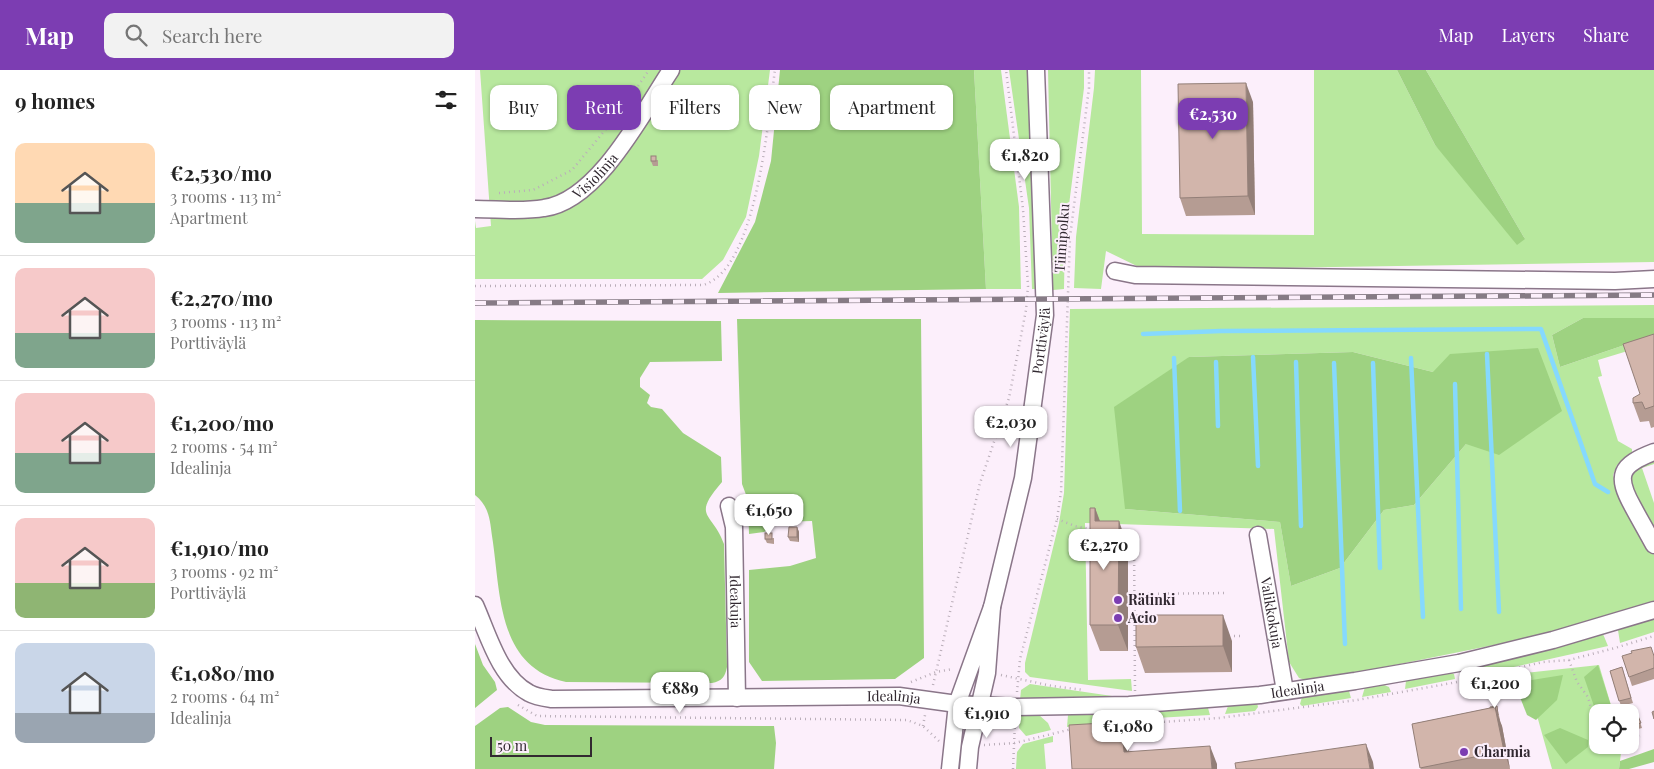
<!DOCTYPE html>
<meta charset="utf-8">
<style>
body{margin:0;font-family:"Playfair Display",serif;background:#f2f2f2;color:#222;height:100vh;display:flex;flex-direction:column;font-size:19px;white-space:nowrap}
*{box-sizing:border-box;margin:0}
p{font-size:16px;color:#767676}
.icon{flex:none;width:28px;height:28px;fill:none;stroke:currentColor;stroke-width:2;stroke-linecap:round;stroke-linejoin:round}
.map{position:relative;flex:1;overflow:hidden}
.drawer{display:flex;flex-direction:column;background:#fff;width:475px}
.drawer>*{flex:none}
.hud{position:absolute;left:15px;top:15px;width:475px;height:45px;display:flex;gap:10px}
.buttons{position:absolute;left:1114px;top:634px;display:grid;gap:10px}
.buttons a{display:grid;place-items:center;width:50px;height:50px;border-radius:10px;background:#fff;box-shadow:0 1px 4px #0004;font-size:25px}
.scale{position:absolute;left:15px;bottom:12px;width:102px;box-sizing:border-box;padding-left:5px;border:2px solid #322931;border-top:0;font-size:14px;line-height:18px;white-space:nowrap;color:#322931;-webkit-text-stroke:4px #fceffb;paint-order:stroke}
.price{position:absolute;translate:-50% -42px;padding:0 11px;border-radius:10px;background:#fff;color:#222;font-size:16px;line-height:32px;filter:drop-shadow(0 1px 2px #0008)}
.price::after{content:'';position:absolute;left:50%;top:30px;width:15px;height:11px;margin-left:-8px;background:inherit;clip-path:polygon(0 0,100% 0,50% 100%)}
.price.current{background:#7c3db2;color:#fff}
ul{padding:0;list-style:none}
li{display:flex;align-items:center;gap:15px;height:125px;padding:0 15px}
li+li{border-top:1px solid #e0e0e0}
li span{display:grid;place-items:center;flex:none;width:140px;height:100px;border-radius:10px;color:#555}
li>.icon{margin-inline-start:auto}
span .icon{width:60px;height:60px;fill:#fffc;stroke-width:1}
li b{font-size:21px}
h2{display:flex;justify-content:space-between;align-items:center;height:60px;padding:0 15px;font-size:21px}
.chip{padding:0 18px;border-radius:10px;background:#fff;box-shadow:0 1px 4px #0004;font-size:18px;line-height:45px}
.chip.current{background:#7c3db2;color:#fff}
header{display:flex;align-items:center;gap:30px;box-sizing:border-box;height:70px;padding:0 25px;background:#7c3db2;color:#fff}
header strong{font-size:24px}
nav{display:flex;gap:28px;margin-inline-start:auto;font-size:18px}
.search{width:350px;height:45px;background:#f2f2f2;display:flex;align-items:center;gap:12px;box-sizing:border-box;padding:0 18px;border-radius:10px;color:#767676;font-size:19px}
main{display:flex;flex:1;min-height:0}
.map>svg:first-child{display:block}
.green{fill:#b8e89e;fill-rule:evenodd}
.forest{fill:#9ed281}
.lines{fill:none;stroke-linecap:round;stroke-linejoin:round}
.stream{stroke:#85d9fe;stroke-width:4.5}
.minor-casing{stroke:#8a7689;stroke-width:19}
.path{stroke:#baaeb9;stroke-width:2.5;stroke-dasharray:1 4;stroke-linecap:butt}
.minor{stroke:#fff;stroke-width:16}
.rail-casing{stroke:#867b85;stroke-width:5.5}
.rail{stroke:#fceffb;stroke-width:4;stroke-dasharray:11;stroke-linecap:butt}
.wall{fill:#b59c93}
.shaded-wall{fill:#937f78}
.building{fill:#d2b5ab;stroke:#937f78}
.poi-dot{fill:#7c3db2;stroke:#fceffb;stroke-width:2}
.labels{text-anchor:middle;stroke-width:4;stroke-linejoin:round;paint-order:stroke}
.street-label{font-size:14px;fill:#322931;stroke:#fceffb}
.poi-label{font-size:14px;font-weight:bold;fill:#322931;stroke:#fceffb;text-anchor:start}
</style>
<header>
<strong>Map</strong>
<div class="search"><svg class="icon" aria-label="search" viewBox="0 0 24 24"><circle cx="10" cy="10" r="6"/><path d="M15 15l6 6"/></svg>Search here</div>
<nav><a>Map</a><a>Layers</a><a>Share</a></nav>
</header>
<main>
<section class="drawer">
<h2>9 homes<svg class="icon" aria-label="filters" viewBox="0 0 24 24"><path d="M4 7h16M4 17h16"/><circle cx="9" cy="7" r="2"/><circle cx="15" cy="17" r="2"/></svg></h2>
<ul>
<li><span style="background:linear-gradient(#ffd9b3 60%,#7fa58c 0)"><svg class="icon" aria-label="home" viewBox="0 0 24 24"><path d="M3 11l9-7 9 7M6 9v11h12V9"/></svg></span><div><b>€2,530/mo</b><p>3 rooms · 113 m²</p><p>Apartment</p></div></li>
<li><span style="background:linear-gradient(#f6c9c9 65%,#7fa58c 0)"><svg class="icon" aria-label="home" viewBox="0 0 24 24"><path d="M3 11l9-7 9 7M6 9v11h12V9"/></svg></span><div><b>€2,270/mo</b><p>3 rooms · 113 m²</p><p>Porttiväylä</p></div></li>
<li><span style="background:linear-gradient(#f6c9c9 60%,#7fa58c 0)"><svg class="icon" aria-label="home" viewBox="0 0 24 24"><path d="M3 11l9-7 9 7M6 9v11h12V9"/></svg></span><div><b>€1,200/mo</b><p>2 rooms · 54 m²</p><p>Idealinja</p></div></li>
<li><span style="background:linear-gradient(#f6c9c9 65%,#8fb573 0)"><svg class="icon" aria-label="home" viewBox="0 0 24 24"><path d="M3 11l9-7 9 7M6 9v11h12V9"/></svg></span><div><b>€1,910/mo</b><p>3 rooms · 92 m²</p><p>Porttiväylä</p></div></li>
<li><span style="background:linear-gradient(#c9d6e8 70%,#9aa5b1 0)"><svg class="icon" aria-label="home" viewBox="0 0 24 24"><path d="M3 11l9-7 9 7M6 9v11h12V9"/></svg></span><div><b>€1,080/mo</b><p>2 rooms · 64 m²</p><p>Idealinja</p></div></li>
</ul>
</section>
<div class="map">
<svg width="1179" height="699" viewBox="0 0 1179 699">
<rect width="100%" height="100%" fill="#fceffb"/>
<!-- green -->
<g class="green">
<path d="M5 0H295L284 86 271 147 248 190 227 209H0V151L1 158 16 156Z"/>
<path d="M499 0H526L544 137 546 219H511Z"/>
<path d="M534 0H557L563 219H557L554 138Z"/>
<path d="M573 0H609V18L590 166 589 219 578 220Z"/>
<path d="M620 0H666L667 164 839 165V0H922L960 75 1050 169 951 0H1179V192L670 200 631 181 626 219 599 218 601 167 619 18Z"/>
<path d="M1179 235V248H1108L1077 265 1085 297 1170 268 1179 273 1123 290 1127 306 1123 307 1143 371 1157 379V384L1142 395 1138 405 1145 424 1179 485V533L1078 563 836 612 824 608 814 592 799 459 610 453 613 610 656 609 657 621 555 607 550 602V593L584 453 589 423 595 239ZM878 282 958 302 991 374 939 435 909 440 865 498 816 516 805 452 650 439 714 287Z"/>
<path d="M1179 388V394L1167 398 1179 433V463L1155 417 1158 402Z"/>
<path d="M1179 549V562L1145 573 1143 560Z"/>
<path d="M1128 564 1133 576 994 607V598Z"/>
<path d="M1124 595 1138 642H1122V675H1147L1144 699H1077L1050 603Z"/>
<path d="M975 602 979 604 980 609 930 619 931 611Z"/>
<path d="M555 614 644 627 545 630 546 620Z"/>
<path d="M909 615 914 617 916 622 887 627 890 617Z"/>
<path d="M874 621 876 628 827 636 825 634 827 627Z"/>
<path d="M782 633 783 637 780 641 750 644 753 636Z"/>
<path d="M733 638 735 645 662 649 663 643Z"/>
<path d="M645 643 651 651 592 657 593 645Z"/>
<path d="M564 645 573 653 576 660 551 666 544 658 545 646Z"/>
<path d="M578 666V672L569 674 571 699H541L542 682 548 674Z"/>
</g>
<!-- forest -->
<g class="forest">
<path d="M305 0H499L511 219 243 223 280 152 296 91Z"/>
<path d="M922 0H951L1050 169 1042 175 960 75Z"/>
<path d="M1108 248H1179V268H1170L1085 297 1077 265Z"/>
<path d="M262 249H446L449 588 420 609 287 611 274 592V500L315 496 341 488 337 451 305 452 289 462 274 464 273 430 267 414Z"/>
<path d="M0 250 246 251 247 291 175 292 165 308V317L175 325 172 333 176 337 187 339 208 363 246 387 247 412C216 448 237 441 249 474L252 597C250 607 247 611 237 613L91 612C21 597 26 522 17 466 15 450 14 436 0 425Z"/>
<path d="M1063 278 1087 341 1024 385 991 374 939 435 909 440 865 498 816 516 805 452 650 439 639 337 714 287 878 282 958 302 975 284Z"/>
<path d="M0 574 8 595 20 612 22 620 0 638Z"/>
<path d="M1123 595 1138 642H1122V645L1109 607Z"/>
<path d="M1088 605 1082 630 1061 650 1052 645 1041 617 1044 612Z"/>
<path d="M33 637 56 652 70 655 299 656 301 673 299 699H0V656L25 638Z"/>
<path d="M1085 658 1113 670V677L1091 694 1069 665Z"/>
<path d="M1179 679V692L1154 699H1144L1145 691Z"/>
</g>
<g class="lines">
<!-- stream -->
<g class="stream">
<path d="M668 264 746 261 1066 259 1120 414 1133 422"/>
<path d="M1012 284 1024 542"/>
<path d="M778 287 783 396"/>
<path d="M699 288 705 441"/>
<path d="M936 288 948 547"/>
<path d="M741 292 743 356"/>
<path d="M821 292 826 456"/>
<path d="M859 293 870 574"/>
<path d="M898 293 905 498"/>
<path d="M980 314 986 539"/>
</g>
<!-- minor casing -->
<g class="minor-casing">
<g id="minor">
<path id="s1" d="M0 139C23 139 47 142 69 138 123 131 168 42 196 0"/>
<path d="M640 201 660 205 1140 211 1179 209"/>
<path d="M1179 382C1145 395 1140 405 1158 437 1165 450 1172 462 1179 475"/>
<path id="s2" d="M254 436 259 457 262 628"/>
<path id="s3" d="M783 465 810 621"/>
<path id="s4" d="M0 535C13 564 24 607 54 623 61 627 70 628 77 629L424 626 482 634 540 637 654 635 785 625 880 611 984 593 1078 570 1179 540"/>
<path id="s5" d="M517 537 548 408 570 245 561 0"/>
<path d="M475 699 482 634 517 537 512 603 495 677 493 699"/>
</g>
</g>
<!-- path -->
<g class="path">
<path d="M24 123 58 120 97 100 146 41 174 0"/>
<path d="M0 216 228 215C282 200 293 49 300 0"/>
<path d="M582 449 600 456 618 460"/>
<path d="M659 465 660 621"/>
<path d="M653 524 753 523"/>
<path d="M754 566H765"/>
<path d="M1094 590 1102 612 1113 627 1122 661"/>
<path d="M526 605 577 616 609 620"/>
<path d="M436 612 461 602 478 599"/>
<path d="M458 615 505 413 534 328 551 240 553 216 548 139 531 0"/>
<path d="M542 622 545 589 582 449 586 422 595 167 614 18V0"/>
<path d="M43 635 62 646 432 650 448 656 464 671"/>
<path d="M644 655 744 648 882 630 988 611 1068 592 1094 590 1140 578 1179 566"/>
<path d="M448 656 450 645"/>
<path d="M1155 668 1165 666"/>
<path d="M509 675 540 673 597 659"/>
<path d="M538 699 540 652"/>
</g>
<!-- minor -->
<use href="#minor" class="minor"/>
<!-- rail casing -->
<g class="rail-casing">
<path id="rail" d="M0 233 1179 225"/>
</g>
<!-- rail -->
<use href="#rail" class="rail"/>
</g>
<!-- wall -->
<g class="wall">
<path d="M778 32 780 145 711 146 705 128Z"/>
<path d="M183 90V96H178L176 91Z"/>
<path d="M1179 264V357L1176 358 1174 351 1165 352 1158 333 1165 324Z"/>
<path d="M620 438 625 451 653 477V581H625L615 555Z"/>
<path d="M322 457 324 462V472L315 471 313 467Z"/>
<path d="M299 468V474L292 473 290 469Z"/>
<path d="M757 571V602L670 603 661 577Z"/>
<path d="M1179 584V609L1157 616 1154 607Z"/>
<path d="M1147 597 1158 633 1146 636 1135 601Z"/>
<path d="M1022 636 1023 641 1025 650H1024L1027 656 1035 699H946L937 654 1015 638Z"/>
<path d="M1163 646 1167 658 1155 661V648Z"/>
</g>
<!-- shaded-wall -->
<g class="shaded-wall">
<path d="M771 13 778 32 780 145 773 126Z"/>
<path d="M620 438 630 465 620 451Z"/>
<path d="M644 451 653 477V581L643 555Z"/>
<path d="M322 457 324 462V472L322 467Z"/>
<path d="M748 545 757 571V602L748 576Z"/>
<path d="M1020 637 1027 656 1035 699 1029 681Z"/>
<path d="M646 652 653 670 655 699 649 682Z"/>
<path d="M891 674 898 692 899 699H895Z"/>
<path d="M735 676 742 694V699H737Z"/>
</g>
<!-- building -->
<g class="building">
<path d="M771 13 773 126 705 128 703 14Z"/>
<rect x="176" y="86" width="5" height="5"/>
<path d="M1179 264V336L1170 339 1167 332 1158 333V328L1165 324 1148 274Z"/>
<path d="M615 438H620V451H644L643 555H615Z"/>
<path d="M314 457H322V467H313Z"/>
<rect x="290" y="463" width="7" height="6"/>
<path d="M661 545H748V576L661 577Z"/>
<path d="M1176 577 1179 586V598L1154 607 1147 586 1157 583 1156 581Z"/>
<path d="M1147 597 1156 628 1144 631 1135 601Z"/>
<path d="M1022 636 1023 645 1020 637 1015 638V637Z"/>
<path d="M1020 637 1029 681 945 698 937 654Z"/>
<path d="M1179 641V649L1177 642Z"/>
<path d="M1163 646 1166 653 1155 656V648Z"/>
<path d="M646 652 649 682 735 676 737 699H597L594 655Z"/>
<path d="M891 674 895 699H761L760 693Z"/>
</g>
<!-- markers -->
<g class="poi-dot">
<circle cx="643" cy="530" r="5"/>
<circle cx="643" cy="548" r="5"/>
<circle cx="989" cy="682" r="5"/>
</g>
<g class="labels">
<!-- street labels -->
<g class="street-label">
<text dy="5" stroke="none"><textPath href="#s1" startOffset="131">Visiolinja</textPath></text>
<text transform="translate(587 168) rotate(-86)" y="5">Tiimipolku</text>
<text dy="5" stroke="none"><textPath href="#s5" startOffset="271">Porttiväylä</textPath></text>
<text dy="5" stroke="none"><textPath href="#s2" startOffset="96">Ideakuja</textPath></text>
<text dy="5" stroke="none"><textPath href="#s3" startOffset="79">Valikkokuja</textPath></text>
<text dy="5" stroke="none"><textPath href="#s4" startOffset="876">Idealinja</textPath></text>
<text dy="5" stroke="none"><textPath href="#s4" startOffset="471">Idealinja</textPath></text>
</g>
<!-- poi labels -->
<g class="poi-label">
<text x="653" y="535">Rätinki</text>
<text x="653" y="553">Acio</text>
<text x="999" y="687">Charmia</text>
</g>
</g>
</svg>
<div class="buttons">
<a><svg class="icon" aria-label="locate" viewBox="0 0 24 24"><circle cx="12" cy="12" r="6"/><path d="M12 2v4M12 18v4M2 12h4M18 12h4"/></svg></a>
</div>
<div class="scale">50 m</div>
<b class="price current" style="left:738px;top:70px">€2,530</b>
<b class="price" style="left:550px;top:111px">€1,820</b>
<b class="price" style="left:536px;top:378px">€2,030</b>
<b class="price" style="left:294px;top:466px">€1,650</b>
<b class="price" style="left:629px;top:501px">€2,270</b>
<b class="price" style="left:1020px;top:639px">€1,200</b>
<b class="price" style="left:205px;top:644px">€889</b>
<b class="price" style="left:512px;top:669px">€1,910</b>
<b class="price" style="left:653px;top:682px">€1,080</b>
<div class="hud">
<a class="chip">Buy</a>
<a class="chip current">Rent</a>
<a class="chip">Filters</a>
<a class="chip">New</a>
<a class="chip">Apartment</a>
</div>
</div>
</main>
